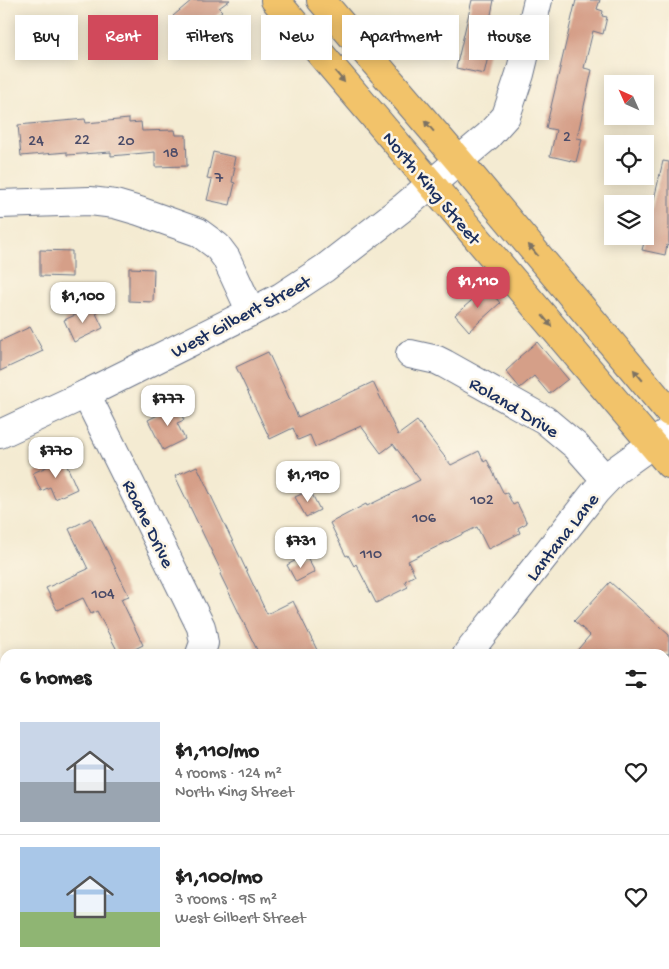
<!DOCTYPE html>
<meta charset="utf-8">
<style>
body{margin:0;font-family:"Gochi Hand",sans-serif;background:#f2f2f2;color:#222;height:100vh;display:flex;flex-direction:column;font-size:19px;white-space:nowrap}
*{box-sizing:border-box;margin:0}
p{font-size:16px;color:#767676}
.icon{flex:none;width:28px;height:28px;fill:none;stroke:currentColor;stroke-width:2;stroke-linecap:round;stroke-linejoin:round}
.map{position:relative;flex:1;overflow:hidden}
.side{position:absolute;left:0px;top:649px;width:670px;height:321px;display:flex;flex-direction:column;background:#fff;border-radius:15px 15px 0 0;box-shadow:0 2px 12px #0003}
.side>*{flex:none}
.hud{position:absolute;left:15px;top:15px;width:640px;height:45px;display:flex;gap:10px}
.needle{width:32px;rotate:315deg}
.tools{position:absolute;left:604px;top:75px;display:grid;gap:10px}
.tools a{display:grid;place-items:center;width:50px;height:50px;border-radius:0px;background:#fff;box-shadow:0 2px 12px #0003;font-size:25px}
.price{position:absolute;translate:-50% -42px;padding:0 11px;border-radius:10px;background:#fff;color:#222;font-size:16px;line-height:32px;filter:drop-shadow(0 1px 2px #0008)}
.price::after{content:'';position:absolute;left:50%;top:30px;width:15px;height:11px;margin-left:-8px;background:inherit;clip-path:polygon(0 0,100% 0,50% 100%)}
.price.active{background:#d1495b;color:#fff}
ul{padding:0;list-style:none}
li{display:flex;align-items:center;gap:15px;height:125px;padding:0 20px}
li+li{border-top:1px solid #e0e0e0}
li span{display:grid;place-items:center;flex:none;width:140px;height:100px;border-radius:0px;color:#555}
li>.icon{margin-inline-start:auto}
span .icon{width:60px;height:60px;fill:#fffc;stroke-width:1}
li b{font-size:21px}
h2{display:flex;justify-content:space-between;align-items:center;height:60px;padding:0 20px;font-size:21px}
.chip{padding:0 18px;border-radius:0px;background:#fff;box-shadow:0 2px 12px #0003;font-size:18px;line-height:45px}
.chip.active{background:#d1495b;color:#fff}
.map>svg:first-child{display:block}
.building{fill:#d59f88}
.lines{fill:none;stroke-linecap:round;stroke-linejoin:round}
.minor-casing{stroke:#677187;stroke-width:30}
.major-casing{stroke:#677187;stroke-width:30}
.minor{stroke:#fff;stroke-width:28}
.major{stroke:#f2c36a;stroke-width:28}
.oneway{fill:#7c7263}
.labels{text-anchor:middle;stroke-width:5;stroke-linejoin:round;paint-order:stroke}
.number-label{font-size:16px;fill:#4a4b68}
.street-label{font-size:19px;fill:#1b2f5e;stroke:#fcf5e5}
</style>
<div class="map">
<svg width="669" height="969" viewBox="0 0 669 969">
<rect width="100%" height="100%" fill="#fcf5e5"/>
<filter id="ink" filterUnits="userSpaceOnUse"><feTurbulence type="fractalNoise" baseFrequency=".02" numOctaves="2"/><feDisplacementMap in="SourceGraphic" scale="10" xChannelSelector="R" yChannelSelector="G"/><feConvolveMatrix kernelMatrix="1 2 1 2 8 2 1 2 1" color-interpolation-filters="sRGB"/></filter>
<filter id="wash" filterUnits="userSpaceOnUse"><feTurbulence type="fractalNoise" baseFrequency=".0096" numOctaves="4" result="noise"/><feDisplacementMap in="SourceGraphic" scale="20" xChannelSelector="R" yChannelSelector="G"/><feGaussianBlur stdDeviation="1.12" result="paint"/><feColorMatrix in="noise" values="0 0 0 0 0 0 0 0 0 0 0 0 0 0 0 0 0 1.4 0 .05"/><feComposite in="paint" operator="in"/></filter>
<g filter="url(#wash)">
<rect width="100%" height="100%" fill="#f4ebd2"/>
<g id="blocks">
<!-- building -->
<g class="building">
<path d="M192 0H230L219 8 222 11 190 37 173 16Z"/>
<path d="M472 0H494L487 34 493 35 484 74 456 68Z"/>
<path d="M576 0H600L597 9 603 11 602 16 607 17 603 34 593 31 584 68 592 70 577 138 582 139 576 162 550 156 556 130 546 128Z"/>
<path d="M85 119 86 123 129 119V123L141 122 142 131 175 130 176 135H186L187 166 155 167V152L111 156V152L67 155V152L21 156 18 125Z"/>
<path d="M213 152 235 157 233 167H235L232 182 235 183 230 205 207 200 212 180 207 179Z"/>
<path d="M663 161 669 162V246L667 245 665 255 642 250 645 239V228L647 229Z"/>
<path d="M40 250 72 251V277L40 276Z"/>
<path d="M129 268 154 269 153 302 129 301Z"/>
<path d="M487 287 500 303 469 331 455 315Z"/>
<path d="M93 307 103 328 74 342 64 320Z"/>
<path d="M30 327 43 351 0 371V341Z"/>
<path d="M537 342 568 379 549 394 534 376 520 388 506 371 520 358 519 357Z"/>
<path d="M268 352 298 417 373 382 398 435 417 421 451 465 479 451 484 462 487 460 504 494 507 493 513 505 517 503 527 523 518 528 520 533 488 549 477 527 408 561 415 575 405 581 408 587 376 603 356 564 354 566 348 555 346 556 330 523 366 504 367 506 420 480 393 444 381 453 361 426 315 447 310 435 298 440 293 428 270 439 236 367Z"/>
<path d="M177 405 184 420 177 423 185 439 163 450 148 420Z"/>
<path d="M64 459 77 489 55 499 50 487 41 491 33 473Z"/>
<path d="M197 466 267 614 293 601 319 654H259L220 574 222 573 175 476Z"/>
<path d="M310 490 320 510 306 517 295 497Z"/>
<path d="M91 518 129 596 121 599 143 645 125 654H119L97 611 91 614 83 598 57 610 46 588 88 569 69 529Z"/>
<path d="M306 555 315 572 296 582 287 565Z"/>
<path d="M610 582 669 635V654H574L590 635 574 621Z"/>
</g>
</g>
</g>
<g filter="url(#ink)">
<use href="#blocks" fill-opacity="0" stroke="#677187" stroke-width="1"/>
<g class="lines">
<!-- minor casing -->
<g class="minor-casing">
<g id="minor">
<path d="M0 204 90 201 115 204 139 211 198 232 217 246 226 258 251 312"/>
<path d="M410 354 437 360 445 364 545 420 576 446 606 480"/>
<path d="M86 394 201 627 204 643 200 654"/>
<path d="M0 434 86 394 281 297 325 268 405 206 488 136 506 116 520 74 538 0"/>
<path d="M467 654 596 491 616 470 669 432"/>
<path d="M0 765 5 763"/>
<path d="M220 965 225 969"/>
<path d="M453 969 457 965"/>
</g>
</g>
<!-- major casing -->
<g class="major-casing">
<g id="major">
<path d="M275 0 669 464"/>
<path d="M321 0 459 161 669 412"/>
</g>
</g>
<!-- minor -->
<use href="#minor" class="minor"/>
<!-- major -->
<use href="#major" class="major"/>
</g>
<!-- one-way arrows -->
<defs><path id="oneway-solid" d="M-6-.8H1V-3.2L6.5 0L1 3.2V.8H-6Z" transform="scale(1.25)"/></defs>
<g class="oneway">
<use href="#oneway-solid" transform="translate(340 77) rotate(50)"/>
<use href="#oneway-solid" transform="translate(429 126) rotate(-131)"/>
<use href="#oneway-solid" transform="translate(533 250) rotate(-130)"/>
<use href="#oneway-solid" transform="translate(547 321) rotate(50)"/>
<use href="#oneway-solid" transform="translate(638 375) rotate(-130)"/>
</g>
</g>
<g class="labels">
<!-- number labels -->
<g class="number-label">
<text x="567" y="141">2</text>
<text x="82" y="144">22</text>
<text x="36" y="145">24</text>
<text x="126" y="145">20</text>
<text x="171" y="157">18</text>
<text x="219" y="182">7</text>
<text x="482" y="504">102</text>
<text x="424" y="522">106</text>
<text x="371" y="558">110</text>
<text x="103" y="598">104</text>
</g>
<!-- street labels -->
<g class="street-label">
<text transform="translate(433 187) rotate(50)" y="7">North King Street</text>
<text transform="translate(240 315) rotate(-28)" y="7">West Gilbert Street</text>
<text transform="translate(515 406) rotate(31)" y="7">Roland Drive</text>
<text transform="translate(150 523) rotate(64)" y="7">Roane Drive</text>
<text transform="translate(561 536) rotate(-52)" y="7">Lantana Lane</text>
</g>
</g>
</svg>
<div class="tools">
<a><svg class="needle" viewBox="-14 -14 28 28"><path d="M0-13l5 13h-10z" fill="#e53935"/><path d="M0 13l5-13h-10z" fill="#767676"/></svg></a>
<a><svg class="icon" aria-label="locate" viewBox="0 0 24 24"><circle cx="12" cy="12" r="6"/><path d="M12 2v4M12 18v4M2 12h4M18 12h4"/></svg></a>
<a><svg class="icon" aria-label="layers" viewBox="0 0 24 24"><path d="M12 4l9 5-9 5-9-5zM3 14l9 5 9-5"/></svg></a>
</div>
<b class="price active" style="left:478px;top:309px">$1,110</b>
<b class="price" style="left:83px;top:324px">$1,100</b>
<b class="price" style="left:168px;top:427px">$777</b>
<b class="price" style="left:56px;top:479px">$770</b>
<b class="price" style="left:308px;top:503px">$1,190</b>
<b class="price" style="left:301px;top:569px">$731</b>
<div class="hud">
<a class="chip">Buy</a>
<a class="chip active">Rent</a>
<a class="chip">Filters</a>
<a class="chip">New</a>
<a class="chip">Apartment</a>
<a class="chip">House</a>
</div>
<section class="side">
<h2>6 homes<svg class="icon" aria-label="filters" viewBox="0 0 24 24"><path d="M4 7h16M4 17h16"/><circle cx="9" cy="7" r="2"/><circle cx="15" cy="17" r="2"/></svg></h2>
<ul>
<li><span style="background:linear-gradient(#c9d6e8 60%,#9aa5b1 0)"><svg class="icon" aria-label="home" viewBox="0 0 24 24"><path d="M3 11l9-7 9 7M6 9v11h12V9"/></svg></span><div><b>$1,110/mo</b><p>4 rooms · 124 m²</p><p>North King Street</p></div><svg class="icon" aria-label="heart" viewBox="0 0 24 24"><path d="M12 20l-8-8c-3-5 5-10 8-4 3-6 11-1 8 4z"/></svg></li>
<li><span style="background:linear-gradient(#a9c7e8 65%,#8fb573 0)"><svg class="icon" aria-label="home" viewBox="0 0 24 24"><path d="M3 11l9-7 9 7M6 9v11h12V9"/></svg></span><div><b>$1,100/mo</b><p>3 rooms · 95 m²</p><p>West Gilbert Street</p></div><svg class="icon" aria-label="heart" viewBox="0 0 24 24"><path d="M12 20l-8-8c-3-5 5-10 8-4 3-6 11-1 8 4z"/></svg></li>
</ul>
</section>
</div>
